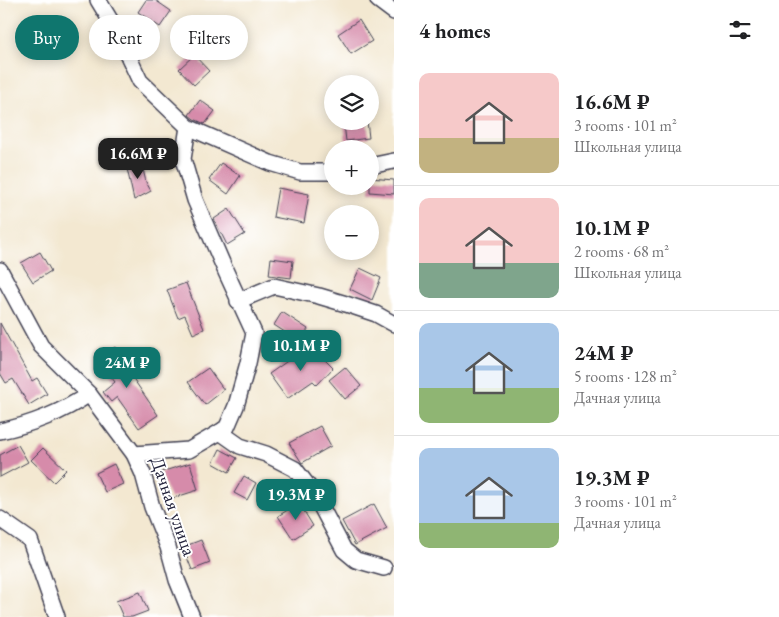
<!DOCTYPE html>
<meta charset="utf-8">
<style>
body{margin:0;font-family:"EB Garamond",serif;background:#f6f6f6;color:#202124;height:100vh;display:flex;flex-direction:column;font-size:19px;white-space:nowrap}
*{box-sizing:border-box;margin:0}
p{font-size:16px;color:#757577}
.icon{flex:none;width:28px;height:28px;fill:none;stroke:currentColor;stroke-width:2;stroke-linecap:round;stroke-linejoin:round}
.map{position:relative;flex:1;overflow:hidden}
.drawer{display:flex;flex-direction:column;background:#fff;width:385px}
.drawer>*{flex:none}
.hud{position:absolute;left:15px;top:15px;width:304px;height:45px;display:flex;gap:10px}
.controls{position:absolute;left:324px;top:75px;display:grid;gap:10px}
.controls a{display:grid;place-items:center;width:55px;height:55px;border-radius:50%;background:#fff;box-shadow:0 2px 12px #0003;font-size:25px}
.price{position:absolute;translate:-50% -42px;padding:0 11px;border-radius:10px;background:#0f766e;color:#fff;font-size:16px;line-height:32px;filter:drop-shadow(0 1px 2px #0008)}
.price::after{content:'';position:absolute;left:50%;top:30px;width:15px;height:11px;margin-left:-8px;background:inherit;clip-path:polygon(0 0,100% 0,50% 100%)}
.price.selected{background:#222;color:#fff}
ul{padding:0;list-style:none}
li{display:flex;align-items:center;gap:15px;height:125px;padding:0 25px}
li+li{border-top:1px solid #e0e0e0}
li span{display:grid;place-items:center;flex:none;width:140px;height:100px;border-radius:10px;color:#555}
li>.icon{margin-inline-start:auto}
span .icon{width:60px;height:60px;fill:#fffc;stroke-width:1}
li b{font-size:21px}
h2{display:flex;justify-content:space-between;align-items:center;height:60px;padding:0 25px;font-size:21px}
.tag{padding:0 18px;border-radius:22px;background:#fff;box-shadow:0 2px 12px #0003;font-size:18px;line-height:45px}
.tag.selected{background:#0f766e;color:#fff}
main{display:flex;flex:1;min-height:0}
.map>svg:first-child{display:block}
.building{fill:#d68baa}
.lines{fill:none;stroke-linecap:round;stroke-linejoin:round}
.minor-casing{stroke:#414052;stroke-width:18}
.minor{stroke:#fff;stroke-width:15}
.labels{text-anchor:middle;stroke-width:4;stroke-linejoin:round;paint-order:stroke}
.street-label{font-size:19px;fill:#22223b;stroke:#fff}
</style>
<main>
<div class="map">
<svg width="394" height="617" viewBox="0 0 394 617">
<rect width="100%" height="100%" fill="#fff"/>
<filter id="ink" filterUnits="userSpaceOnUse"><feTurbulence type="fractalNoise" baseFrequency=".02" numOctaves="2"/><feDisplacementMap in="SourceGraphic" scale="10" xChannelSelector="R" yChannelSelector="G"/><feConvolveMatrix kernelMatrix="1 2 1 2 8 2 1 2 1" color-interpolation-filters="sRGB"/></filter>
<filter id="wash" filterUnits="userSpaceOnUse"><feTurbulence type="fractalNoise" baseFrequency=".0096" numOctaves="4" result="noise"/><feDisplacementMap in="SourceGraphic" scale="20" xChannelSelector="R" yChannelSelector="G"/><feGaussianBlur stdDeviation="1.12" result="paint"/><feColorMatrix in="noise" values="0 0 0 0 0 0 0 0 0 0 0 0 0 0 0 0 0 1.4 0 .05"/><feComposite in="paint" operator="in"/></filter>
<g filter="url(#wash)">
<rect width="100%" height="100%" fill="#f3e8d1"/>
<g id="blocks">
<!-- building -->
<g class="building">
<path d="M146 0H155L171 11 160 27 138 12Z"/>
<path d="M359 20 372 41 351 54 338 34Z"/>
<path d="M194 55 209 71 194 85 179 69Z"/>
<path d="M200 100 215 111 205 124 194 119 189 115Z"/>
<path d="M367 121 369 138 346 141 344 124Z"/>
<path d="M141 161 146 182 151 191 134 200 126 164Z"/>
<path d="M221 163 240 176 228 194 209 180Z"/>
<path d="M370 178 394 180V194L370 192Z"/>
<path d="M278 188 309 194 304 223 273 217Z"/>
<path d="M229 209 245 234 227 245 214 219Z"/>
<path d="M40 252 51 271 33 282 21 263Z"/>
<path d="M271 258 293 261 291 278 269 275Z"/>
<path d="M360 268 381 278 372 300 350 289Z"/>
<path d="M186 283 204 329 193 334 185 315 178 318 167 290Z"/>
<path d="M282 312 308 329 300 342 274 325Z"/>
<path d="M0 323 32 381 37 378 47 394 29 405 13 379 6 383 0 373Z"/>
<path d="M310 345 333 368 317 385 313 381 287 399 269 374Z"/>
<path d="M115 347 134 372 130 374 158 415 139 428 117 397 111 402 103 392 115 382 98 360Z"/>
<path d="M345 367 361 386 345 399 329 380Z"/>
<path d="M208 368 224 390 205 405 188 382Z"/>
<path d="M320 426 331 446 302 463 289 443Z"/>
<path d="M18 445 28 462 0 477V455Z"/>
<path d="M43 448 66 470 54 482 31 460Z"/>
<path d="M220 449 237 458 229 472 213 463Z"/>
<path d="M190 463 198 490 170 499 161 472Z"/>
<path d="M114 464 123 484 105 492 96 473Z"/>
<path d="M244 476 256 483 247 500 234 493Z"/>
<path d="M299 503 313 526 293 539 278 516Z"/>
<path d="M374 504 387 528 355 545 342 521Z"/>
<path d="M201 540 210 563 192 570 183 547Z"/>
<path d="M140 592 148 611 132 617H123L116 601Z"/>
</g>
</g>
</g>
<g filter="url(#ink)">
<use href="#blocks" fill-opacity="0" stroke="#414052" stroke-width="1"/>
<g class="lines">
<!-- minor casing -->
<g class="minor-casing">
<g id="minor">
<path d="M98 0 115 28 140 81 188 127 270 163 300 172H332"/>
<path d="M378 0 394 12"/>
<path d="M370 166 394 161"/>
<path d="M0 270 41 346 89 394 134 454 143 474 152 507 168 547 177 580 192 617"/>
<path d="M238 301 274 286 319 296 346 304 376 314 394 324"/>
<path d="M0 431C30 425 63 412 89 394"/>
<path d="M220 432 240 446 266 454 295 469 315 495 344 550 356 560 384 568"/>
<path d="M134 454 189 450 220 432 227 427 236 406 248 363 254 333 226 272 195 200 183 159 188 127"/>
<path d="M0 519 30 540 57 617"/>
</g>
</g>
<!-- minor -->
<use href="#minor" class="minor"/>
</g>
</g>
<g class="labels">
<!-- street labels -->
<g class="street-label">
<text transform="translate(174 506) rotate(71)" y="7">Дачная улица</text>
</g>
</g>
</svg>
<div class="controls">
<a><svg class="icon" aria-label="layers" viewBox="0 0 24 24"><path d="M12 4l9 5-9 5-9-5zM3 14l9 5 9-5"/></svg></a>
<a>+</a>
<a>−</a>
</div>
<b class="price selected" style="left:138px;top:180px">16.6M ₽</b>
<b class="price" style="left:301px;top:372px">10.1M ₽</b>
<b class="price" style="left:127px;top:389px">24M ₽</b>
<b class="price" style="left:296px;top:521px">19.3M ₽</b>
<div class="hud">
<a class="tag selected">Buy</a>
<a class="tag">Rent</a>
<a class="tag">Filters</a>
</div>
</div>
<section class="drawer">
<h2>4 homes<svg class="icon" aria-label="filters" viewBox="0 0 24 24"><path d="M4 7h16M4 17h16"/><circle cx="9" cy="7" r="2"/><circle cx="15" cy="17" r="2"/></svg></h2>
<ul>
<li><span style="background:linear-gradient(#f6c9c9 65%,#c2b280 0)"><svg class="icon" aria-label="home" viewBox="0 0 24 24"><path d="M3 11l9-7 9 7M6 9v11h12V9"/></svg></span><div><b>16.6M ₽</b><p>3 rooms · 101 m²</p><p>Школьная улица</p></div></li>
<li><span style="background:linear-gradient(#f6c9c9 65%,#7fa58c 0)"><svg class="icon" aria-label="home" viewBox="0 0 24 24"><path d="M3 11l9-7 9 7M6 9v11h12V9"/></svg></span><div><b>10.1M ₽</b><p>2 rooms · 68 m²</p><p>Школьная улица</p></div></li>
<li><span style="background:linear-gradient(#a9c7e8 65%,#8fb573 0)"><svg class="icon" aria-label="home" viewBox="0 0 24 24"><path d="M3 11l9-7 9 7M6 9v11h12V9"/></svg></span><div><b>24M ₽</b><p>5 rooms · 128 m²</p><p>Дачная улица</p></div></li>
<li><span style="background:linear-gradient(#a9c7e8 75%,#8fb573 0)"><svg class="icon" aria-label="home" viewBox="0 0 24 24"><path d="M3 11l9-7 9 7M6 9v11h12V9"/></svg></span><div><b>19.3M ₽</b><p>3 rooms · 101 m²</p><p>Дачная улица</p></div></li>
</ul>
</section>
</main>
